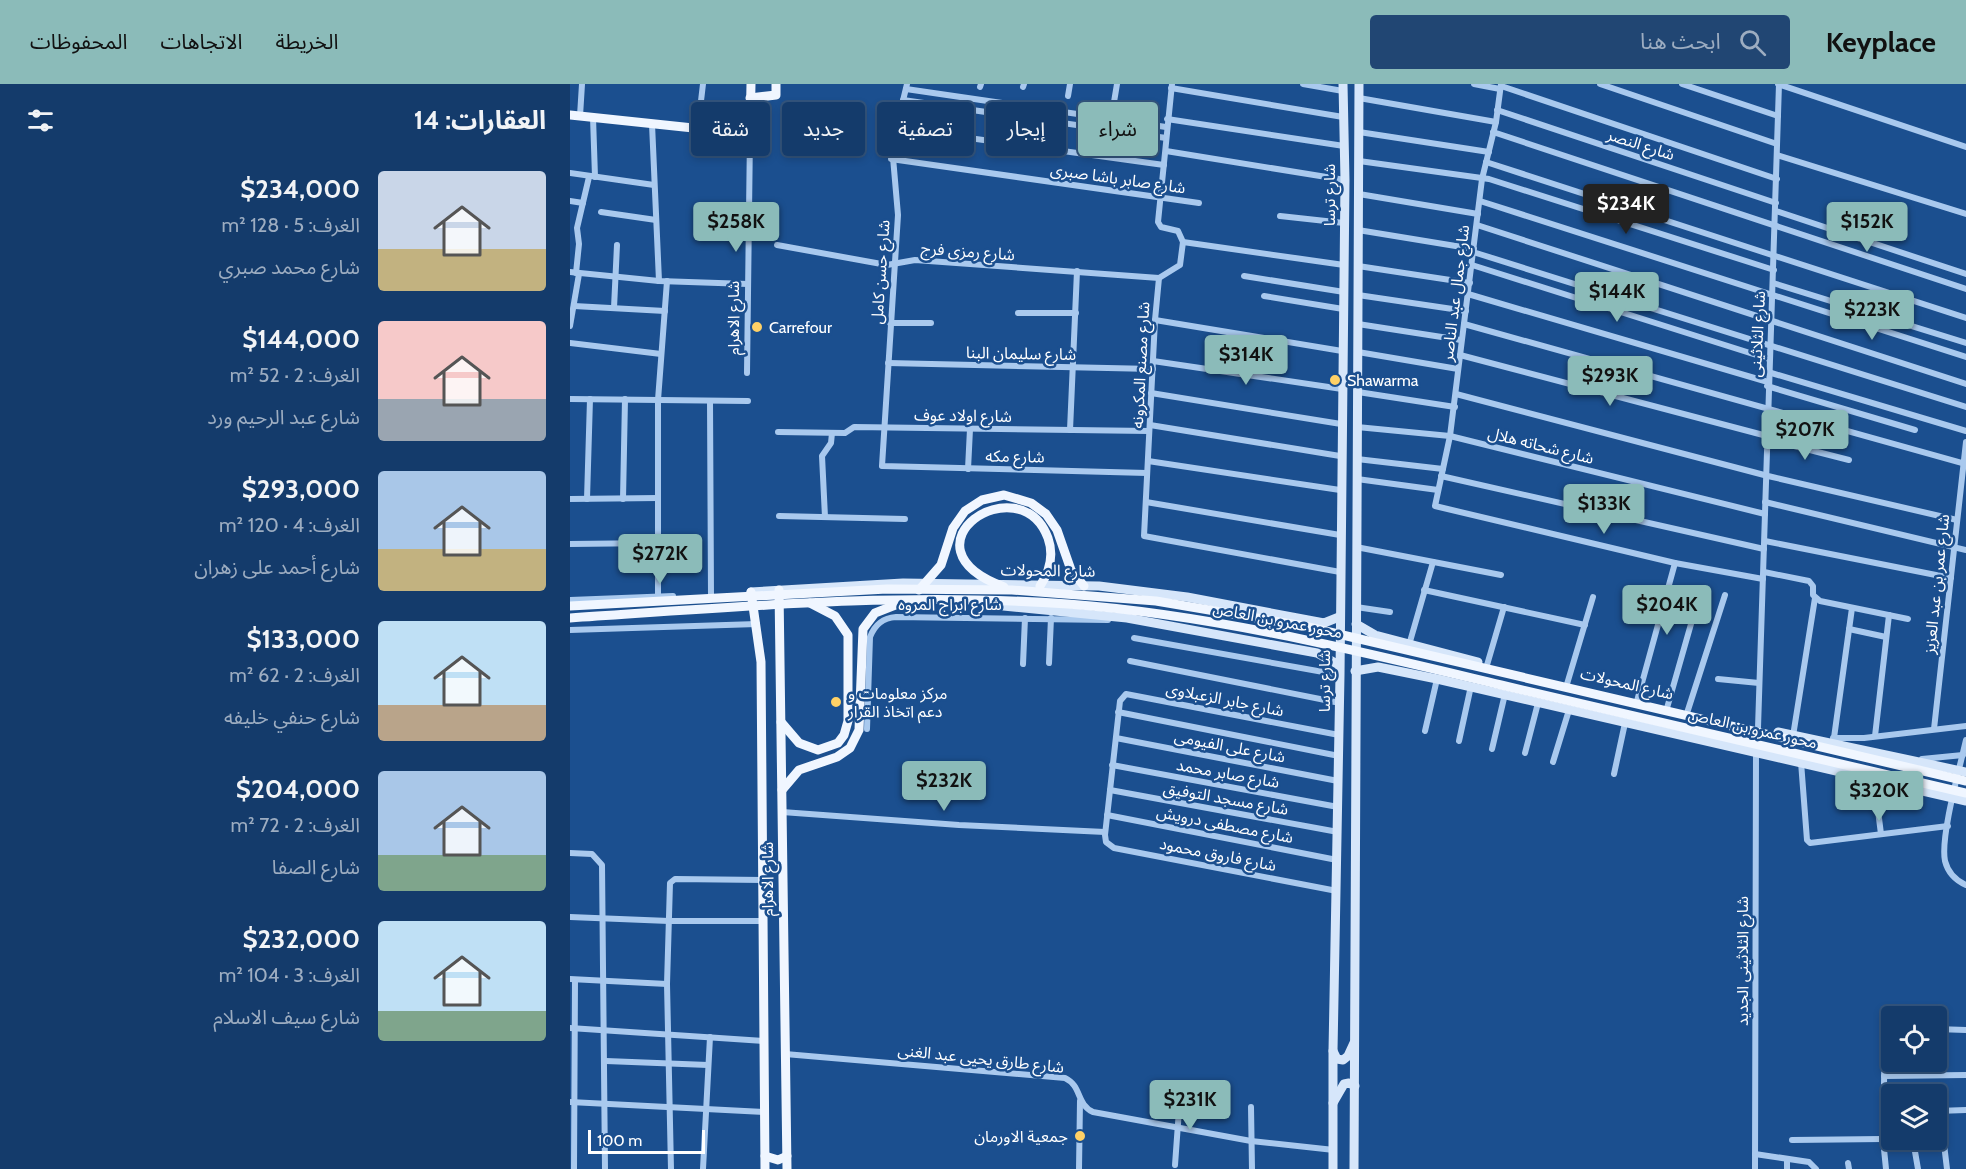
<!DOCTYPE html>
<html lang="ar">
<meta charset="utf-8">
<style>
body{margin:0;font-family:Cabin,"Noto Sans Arabic",sans-serif;background:#214673;color:#f1f3f6;direction:rtl;height:100vh;display:flex;flex-direction:column;font-size:22px;white-space:nowrap}
*{box-sizing:border-box;margin:0}
p{font-size:20px;color:#9dadc1}
.icon{flex:none;width:33px;height:33px;fill:none;stroke:currentColor;stroke-width:2;stroke-linecap:round;stroke-linejoin:round}
.map{position:relative;flex:1;overflow:hidden;direction:ltr}
.details{display:flex;flex-direction:column;background:#143b6b;width:570px}
.details>*{flex:none}
.guide{position:absolute;left:18px;top:18px;width:570px;height:54px;direction:rtl;display:flex;gap:12px}
.controls{position:absolute;left:1311px;top:922px;display:grid;gap:12px}
.controls a{display:grid;place-items:center;width:66px;height:66px;border-radius:6px;background:#143b6b;box-shadow:0 3px 9px #0003,0 0 0 2px #33557e;font-size:30px}
.scale{position:absolute;left:18px;bottom:15px;width:117px;box-sizing:border-box;padding-left:6px;border:3px solid #fff;border-top:0;font-size:16px;line-height:21px;white-space:nowrap;color:#fff;-webkit-text-stroke:4px #1b4f8f;paint-order:stroke}
.price{position:absolute;translate:-50% -51px;padding:0 14px;border-radius:6px;background:#8bbbb9;color:#111;font-size:20px;line-height:39px;filter:drop-shadow(0 2px 3px #0008)}
.price::after{content:'';position:absolute;left:50%;top:36px;width:18px;height:14px;margin-left:-9px;background:inherit;clip-path:polygon(0 0,100% 0,50% 100%)}
.price.selected{background:#222;color:#fff}
ul{padding:0;list-style:none}
li{display:flex;align-items:center;gap:18px;height:150px;padding:0 24px}
li span{display:grid;place-items:center;flex:none;width:168px;height:120px;border-radius:6px;color:#555}
li>.icon{margin-inline-start:auto}
span .icon{width:72px;height:72px;fill:#fffc;stroke-width:1}
li b{font-size:26px}
h2{display:flex;justify-content:space-between;align-items:center;height:72px;padding:0 24px;font-size:26px}
.tag{padding:0 21px;border-radius:6px;background:#143b6b;box-shadow:0 3px 9px #0003,0 0 0 2px #33557e;font-size:21px;line-height:54px}
.tag.selected{background:#8bbbb9;color:#111}
header{display:flex;align-items:center;gap:36px;box-sizing:border-box;height:84px;padding:0 30px;background:#8bbbb9;color:#111}
header strong{font-size:28px}
nav{display:flex;gap:33px;margin-inline-start:auto;font-size:21px}
.search{width:420px;height:54px;background:#214673;display:flex;align-items:center;gap:15px;box-sizing:border-box;padding:0 21px;border-radius:6px;color:#9dadc1;font-size:22px}
main{display:flex;flex:1;min-height:0}
.map>svg:first-child{display:block}
.lines{fill:none;stroke-linecap:round;stroke-linejoin:round}
.street{stroke:#a9c9ee;stroke-width:6}
.secondary{stroke:#d6e6fa;stroke-width:9}
.primary{stroke:#f0f6ff;stroke-width:9}
.primary-bridge{stroke:#f0f6ff;stroke-width:9}
.poi-dot{fill:#ffd166;stroke:#1b4f8f;stroke-width:2}
.labels{text-anchor:middle;stroke-width:5;stroke-linejoin:round;paint-order:stroke}
.street-label{font-size:16px;fill:#fff;stroke:#1b4f8f}
.poi-label{font-size:16px;fill:#fff;stroke:#1b4f8f;text-anchor:start}
</style>
<header>
<strong>Keyplace</strong>
<div class="search"><svg class="icon" aria-label="search" viewBox="0 0 24 24"><circle cx="10" cy="10" r="6"/><path d="M15 15l6 6"/></svg>ابحث هنا</div>
<nav><a>الخريطة</a><a>الاتجاهات</a><a>المحفوظات</a></nav>
</header>
<main>
<div class="map">
<svg width="1396" height="1085" viewBox="0 0 1396 1085">
<rect width="100%" height="100%" fill="#1b4f8f"/>
<g class="lines">
<!-- street -->
<g class="street">
<path d="M337 0 322 62 328 131 312 382 577 389"/>
<path d="M602 0 588 138 591 143 608 147 613 158 610 181 589 194 585 236 574 452 770 488"/>
<path d="M733 0 773 7"/>
<path d="M904 0 930 5"/>
<path d="M931 0 926 38 912 95 880 352 865 422 1105 479 1193 495"/>
<path d="M1030 0 1207 60"/>
<path d="M1112 0 1208 32"/>
<path d="M1208 0 1396 63"/>
<path d="M931 2 1207 95"/>
<path d="M410 3 411 0"/>
<path d="M453 3 454 0"/>
<path d="M601 4 773 33"/>
<path d="M336 5 596 43"/>
<path d="M498 12 500 0"/>
<path d="M789 14 926 38"/>
<path d="M333 16 596 54"/>
<path d="M131 17 133 0"/>
<path d="M544 18 547 0"/>
<path d="M927 26 1206 119"/>
<path d="M10 32 12 0"/>
<path d="M23 33 25 93"/>
<path d="M597 35 774 62"/>
<path d="M82 40 89 197"/>
<path d="M326 44 594 81"/>
<path d="M789 48 919 68"/>
<path d="M923 48 1396 205"/>
<path d="M596 67 775 96"/>
<path d="M1207 71 1396 130"/>
<path d="M321 75 629 119"/>
<path d="M789 77 919 95 1204 186"/>
<path d="M916 78 1396 234"/>
<path d="M0 89 84 101"/>
<path d="M789 110 908 130"/>
<path d="M0 117 13 119"/>
<path d="M910 117 1396 273"/>
<path d="M1206 127 1396 190"/>
<path d="M31 128 86 136"/>
<path d="M710 132 774 139"/>
<path d="M907 141 1396 300"/>
<path d="M788 146 904 165"/>
<path d="M613 158 774 181"/>
<path d="M207 161 317 181 345 176 589 194"/>
<path d="M903 168 1396 323"/>
<path d="M902 181 1199 275"/>
<path d="M788 182 900 199"/>
<path d="M0 188 89 197 178 200"/>
<path d="M6 189 9 160 7 144 19 93"/>
<path d="M674 192 774 208"/>
<path d="M1203 199 1396 259"/>
<path d="M898 210 1198 298"/>
<path d="M788 211 896 227"/>
<path d="M694 212 773 225"/>
<path d="M4 222 95 227"/>
<path d="M44 224 47 161"/>
<path d="M448 229H506"/>
<path d="M585 236 772 267"/>
<path d="M320 239H361"/>
<path d="M788 240 891 256"/>
<path d="M894 240 1396 380"/>
<path d="M0 242 9 190"/>
<path d="M0 259 91 270"/>
<path d="M788 268 888 285"/>
<path d="M890 271 1197 352"/>
<path d="M583 277 772 305"/>
<path d="M318 279 583 285"/>
<path d="M1198 288 1396 347"/>
<path d="M177 289 180 50"/>
<path d="M1197 302 1345 346"/>
<path d="M788 308 885 323"/>
<path d="M581 309 771 340"/>
<path d="M886 310 1198 392 1387 436"/>
<path d="M0 315 178 317"/>
<path d="M140 317 141 511"/>
<path d="M580 341 770 372"/>
<path d="M787 343 880 352 1195 430"/>
<path d="M500 346 507 187"/>
<path d="M208 348 275 349 284 343 579 347"/>
<path d="M1197 355 1279 376"/>
<path d="M787 375 873 385"/>
<path d="M578 377 770 406"/>
<path d="M398 385 400 345"/>
<path d="M871 392 1194 465"/>
<path d="M787 395 868 406"/>
<path d="M0 415 88 414"/>
<path d="M17 415 20 315"/>
<path d="M53 415 55 315"/>
<path d="M576 418 770 451"/>
<path d="M1195 418 1396 466"/>
<path d="M209 432 335 435"/>
<path d="M255 433 252 372 261 359 262 349"/>
<path d="M1195 457 1381 494"/>
<path d="M0 460 88 459"/>
<path d="M786 463 931 491"/>
<path d="M1194 488 1239 497 1243 502V511L1250 517 1338 535"/>
<path d="M854 506 1015 541"/>
<path d="M88 513V316L97 197"/>
<path d="M0 516 103 512"/>
<path d="M786 523 820 528"/>
<path d="M1279 545 1316 553"/>
<path d="M0 546 187 540"/>
<path d="M564 554 770 591"/>
<path d="M839 561 863 478"/>
<path d="M560 577 770 619"/>
<path d="M479 579 481 534"/>
<path d="M453 580 455 534"/>
<path d="M917 581 934 523"/>
<path d="M1148 595 1189 599"/>
<path d="M997 600 1023 513"/>
<path d="M1067 617 1105 479"/>
<path d="M1097 624 1131 505"/>
<path d="M548 628 769 672"/>
<path d="M1117 629 1155 511"/>
<path d="M1188 644 1209 0"/>
<path d="M297 645 300 553C305 540 313 534 326 533L538 536"/>
<path d="M1364 645 1396 358"/>
<path d="M855 647 867 595"/>
<path d="M1223 652 1245 514"/>
<path d="M1305 652 1319 531"/>
<path d="M546 654 768 697"/>
<path d="M1263 654H1294L1396 642"/>
<path d="M1396 656C1390 683 1370 753 1375 777 1378 789 1385 796 1396 801"/>
<path d="M889 657 901 602"/>
<path d="M1263 661 1282 524"/>
<path d="M922 665 935 610"/>
<path d="M955 669 968 619"/>
<path d="M1352 675 1393 671"/>
<path d="M983 678 999 626"/>
<path d="M1231 678 1237 756 1240 759 1378 742"/>
<path d="M542 681 768 723"/>
<path d="M1044 690 1055 639"/>
<path d="M1304 695 1311 750"/>
<path d="M540 706 768 748"/>
<path d="M212 728 389 741 535 748"/>
<path d="M537 731 767 776"/>
<path d="M0 769 22 770 32 781 35 1085"/>
<path d="M767 807 544 764 536 758 535 751 550 617 556 610 769 651"/>
<path d="M0 833 99 837H193"/>
<path d="M0 895 97 900"/>
<path d="M0 944 194 957"/>
<path d="M1366 945 1396 946"/>
<path d="M215 970 495 994C512 1002 506 1020 523 1028L681 1057 764 1066"/>
<path d="M36 977 138 981"/>
<path d="M1314 992 1396 991"/>
<path d="M0 1018 196 1028"/>
<path d="M681 1023 682 1085"/>
<path d="M1367 1027 1396 1026"/>
<path d="M1370 1027 1377 1085"/>
<path d="M1222 1056 1313 1055"/>
<path d="M1343 1056 1348 1085"/>
<path d="M1185 1070 1239 1078 1246 1085"/>
<path d="M1278 1079 1279 1085"/>
<path d="M605 1081 610 1012"/>
<path d="M4 1085 5 896"/>
<path d="M101 1085 97 900 100 799 105 795 193 796"/>
<path d="M133 1085 140 953"/>
<path d="M509 1085 510 1017"/>
<path d="M1185 1085 1186 669"/>
<path d="M1217 1085V1075"/>
<path d="M1316 1085 1313 1055 1315 944 1322 943"/>
</g>
<!-- secondary -->
<g class="secondary">
<path d="M181 508 333 499 529 502 617 513 754 539 769 533"/>
<path d="M413 520 557 534 747 569 769 581"/>
<path d="M786 540 805 551 908 578"/>
<path d="M785 587 808 583 867 595 1396 717"/>
<path d="M1208 648 1396 688"/>
<path d="M763 967 767 975 773 976 778 972 784 959"/>
<path d="M763 1019 774 1000 779 999 785 1002"/>
<path d="M763 1085V967L770 591 775 96 773 0"/>
<path d="M784 1085 789 0"/>
</g>
<!-- primary -->
<g class="primary">
<path d="M180 14 206 11V0"/>
<path d="M0 31 180 50 181 0"/>
<path d="M209 506 217 1085"/>
<path d="M181 508 191 578 195 1085"/>
<path d="M195 1072 208 1076 217 1072"/>
</g>
<!-- primary-bridge -->
<g class="primary-bridge">
<path d="M434 503C324 462 450 379 478 454 484 471 480 487 470 502"/>
<path d="M349 506 371 481 383 444 395 427 412 416 434 411 461 419 476 430 487 446 501 486 514 502"/>
<path d="M0 522 317 505 442 506 586 517 734 542 1396 697"/>
<path d="M0 534C166 523 331 508 498 520 645 531 788 567 931 601 1086 637 1241 673 1396 709"/>
<path d="M211 638 229 659 248 666 268 659 274 651 278 637V551L265 532 240 519"/>
<path d="M212 706 229 686 267 673 280 664 289 646 293 545 305 529 333 518"/>
</g>
</g>
<!-- markers -->
<g class="poi-dot">
<circle cx="187" cy="243" r="6"/>
<circle cx="765" cy="296" r="6"/>
<circle cx="266" cy="618" r="6"/>
<circle cx="510" cy="1052" r="6"/>
</g>
<g class="labels">
<!-- street labels -->
<g class="street-label">
<text transform="translate(1071 60) rotate(18)" y="6">شارع النصر</text>
<text transform="translate(548 94) rotate(8)" y="6">شارع صابر باشا صبرى</text>
<text transform="translate(759 111) rotate(-90)" y="6">شارع ترسا</text>
<text transform="translate(398 167) rotate(4)" y="6">شارع رمزى فرج</text>
<text transform="translate(310 188) rotate(-86)" y="6">شارع حسن كامل</text>
<text transform="translate(885 209) rotate(-83)" y="6">شارع جمال عبد الناصر</text>
<text transform="translate(163 234) rotate(-90)" y="6">شارع الاهرام</text>
<text transform="translate(1187 250) rotate(-87)" y="6">شارع الثلاثينى</text>
<text transform="translate(451 269) rotate(1)" y="6">شارع سليمان البنا</text>
<text transform="translate(570 281) rotate(-87)" y="6">شارع مصنع المكرونه</text>
<text transform="translate(393 331) rotate(1)" y="6">شارع اولاد عوف</text>
<text transform="translate(971 361) rotate(14)" y="6">شارع شحاته هلال</text>
<text transform="translate(445 372) rotate(1)" y="6">شارع مكه</text>
<text transform="translate(478 486) rotate(1)" y="6">شارع المحولات</text>
<text transform="translate(1366 500) rotate(-84)" y="6">شارع عمر بن عبد العزيز</text>
<text x="380" y="526">شارع ابراج المروه</text>
<text transform="translate(708 536) rotate(11)" y="6">محور عمرو بن العاص</text>
<text transform="translate(754 597) rotate(-90)" y="6">شارع ترسا</text>
<text transform="translate(1057 599) rotate(13)" y="6">شارع المحولات</text>
<text transform="translate(655 615) rotate(11)" y="6">شارع جابر الزعبلاوى</text>
<text transform="translate(1183 644) rotate(13)" y="6">محور عمرو بن العاص</text>
<text transform="translate(660 662) rotate(11)" y="6">شارع على الفيومى</text>
<text transform="translate(658 689) rotate(10)" y="6">شارع صابر محمد</text>
<text transform="translate(656 714) rotate(10)" y="6">شارع مسجد التوفيق</text>
<text transform="translate(655 740) rotate(11)" y="6">شارع مصطفى درويش</text>
<text transform="translate(648 770) rotate(11)" y="6">شارع فاروق محمود</text>
<text transform="translate(197 795) rotate(-90)" y="6">شارع الاهرام</text>
<text transform="translate(1172 877) rotate(-90)" y="6">شارع الثلاثينى الجديد</text>
<text transform="translate(411 974) rotate(6)" y="6">شارع طارق يحيى عبد الغنى</text>
</g>
<!-- poi labels -->
<g class="poi-label">
<text x="199" y="249">Carrefour</text>
<text x="777" y="302">Shawarma</text>
<text x="278" y="615">مركز معلومات و<tspan x="278" dy="18">دعم اتخاذ القرار</tspan></text>
<text x="498" y="1058" text-anchor="end">جمعية الاورمان</text>
</g>
</g>
</svg>
<div class="controls">
<a><svg class="icon" aria-label="locate" viewBox="0 0 24 24"><circle cx="12" cy="12" r="6"/><path d="M12 2v4M12 18v4M2 12h4M18 12h4"/></svg></a>
<a><svg class="icon" aria-label="layers" viewBox="0 0 24 24"><path d="M12 4l9 5-9 5-9-5zM3 14l9 5 9-5"/></svg></a>
</div>
<div class="scale">100 m</div>
<b class="price selected" style="left:1056px;top:151px">$234K</b>
<b class="price" style="left:166px;top:169px">$258K</b>
<b class="price" style="left:1297px;top:169px">$152K</b>
<b class="price" style="left:1047px;top:239px">$144K</b>
<b class="price" style="left:1302px;top:257px">$223K</b>
<b class="price" style="left:676px;top:302px">$314K</b>
<b class="price" style="left:1040px;top:323px">$293K</b>
<b class="price" style="left:1235px;top:377px">$207K</b>
<b class="price" style="left:1034px;top:451px">$133K</b>
<b class="price" style="left:90px;top:501px">$272K</b>
<b class="price" style="left:1097px;top:552px">$204K</b>
<b class="price" style="left:374px;top:728px">$232K</b>
<b class="price" style="left:1309px;top:738px">$320K</b>
<b class="price" style="left:620px;top:1047px">$231K</b>
<div class="guide">
<a class="tag selected">شراء</a>
<a class="tag">إيجار</a>
<a class="tag">تصفية</a>
<a class="tag">جديد</a>
<a class="tag">شقة</a>
</div>
</div>
<section class="details">
<h2>العقارات: 14<svg class="icon" aria-label="filters" viewBox="0 0 24 24"><path d="M4 7h16M4 17h16"/><circle cx="9" cy="7" r="2"/><circle cx="15" cy="17" r="2"/></svg></h2>
<ul>
<li><span style="background:linear-gradient(#c9d6e8 65%,#c2b280 0)"><svg class="icon" aria-label="home" viewBox="0 0 24 24"><path d="M3 11l9-7 9 7M6 9v11h12V9"/></svg></span><div><b>$234,000</b><p>الغرف: 5 · 128 m²</p><p>شارع محمد صبري</p></div></li>
<li><span style="background:linear-gradient(#f6c9c9 65%,#9aa5b1 0)"><svg class="icon" aria-label="home" viewBox="0 0 24 24"><path d="M3 11l9-7 9 7M6 9v11h12V9"/></svg></span><div><b>$144,000</b><p>الغرف: 2 · 52 m²</p><p>شارع عبد الرحيم ورد</p></div></li>
<li><span style="background:linear-gradient(#a9c7e8 65%,#c2b280 0)"><svg class="icon" aria-label="home" viewBox="0 0 24 24"><path d="M3 11l9-7 9 7M6 9v11h12V9"/></svg></span><div><b>$293,000</b><p>الغرف: 4 · 120 m²</p><p>شارع أحمد على زهران</p></div></li>
<li><span style="background:linear-gradient(#bfe0f5 70%,#b9a48a 0)"><svg class="icon" aria-label="home" viewBox="0 0 24 24"><path d="M3 11l9-7 9 7M6 9v11h12V9"/></svg></span><div><b>$133,000</b><p>الغرف: 2 · 62 m²</p><p>شارع حنفي خليفه</p></div></li>
<li><span style="background:linear-gradient(#a9c7e8 70%,#7fa58c 0)"><svg class="icon" aria-label="home" viewBox="0 0 24 24"><path d="M3 11l9-7 9 7M6 9v11h12V9"/></svg></span><div><b>$204,000</b><p>الغرف: 2 · 72 m²</p><p>شارع الصفا</p></div></li>
<li><span style="background:linear-gradient(#bfe0f5 75%,#7fa58c 0)"><svg class="icon" aria-label="home" viewBox="0 0 24 24"><path d="M3 11l9-7 9 7M6 9v11h12V9"/></svg></span><div><b>$232,000</b><p>الغرف: 3 · 104 m²</p><p>شارع سيف الاسلام</p></div></li>
</ul>
</section>
</main>
